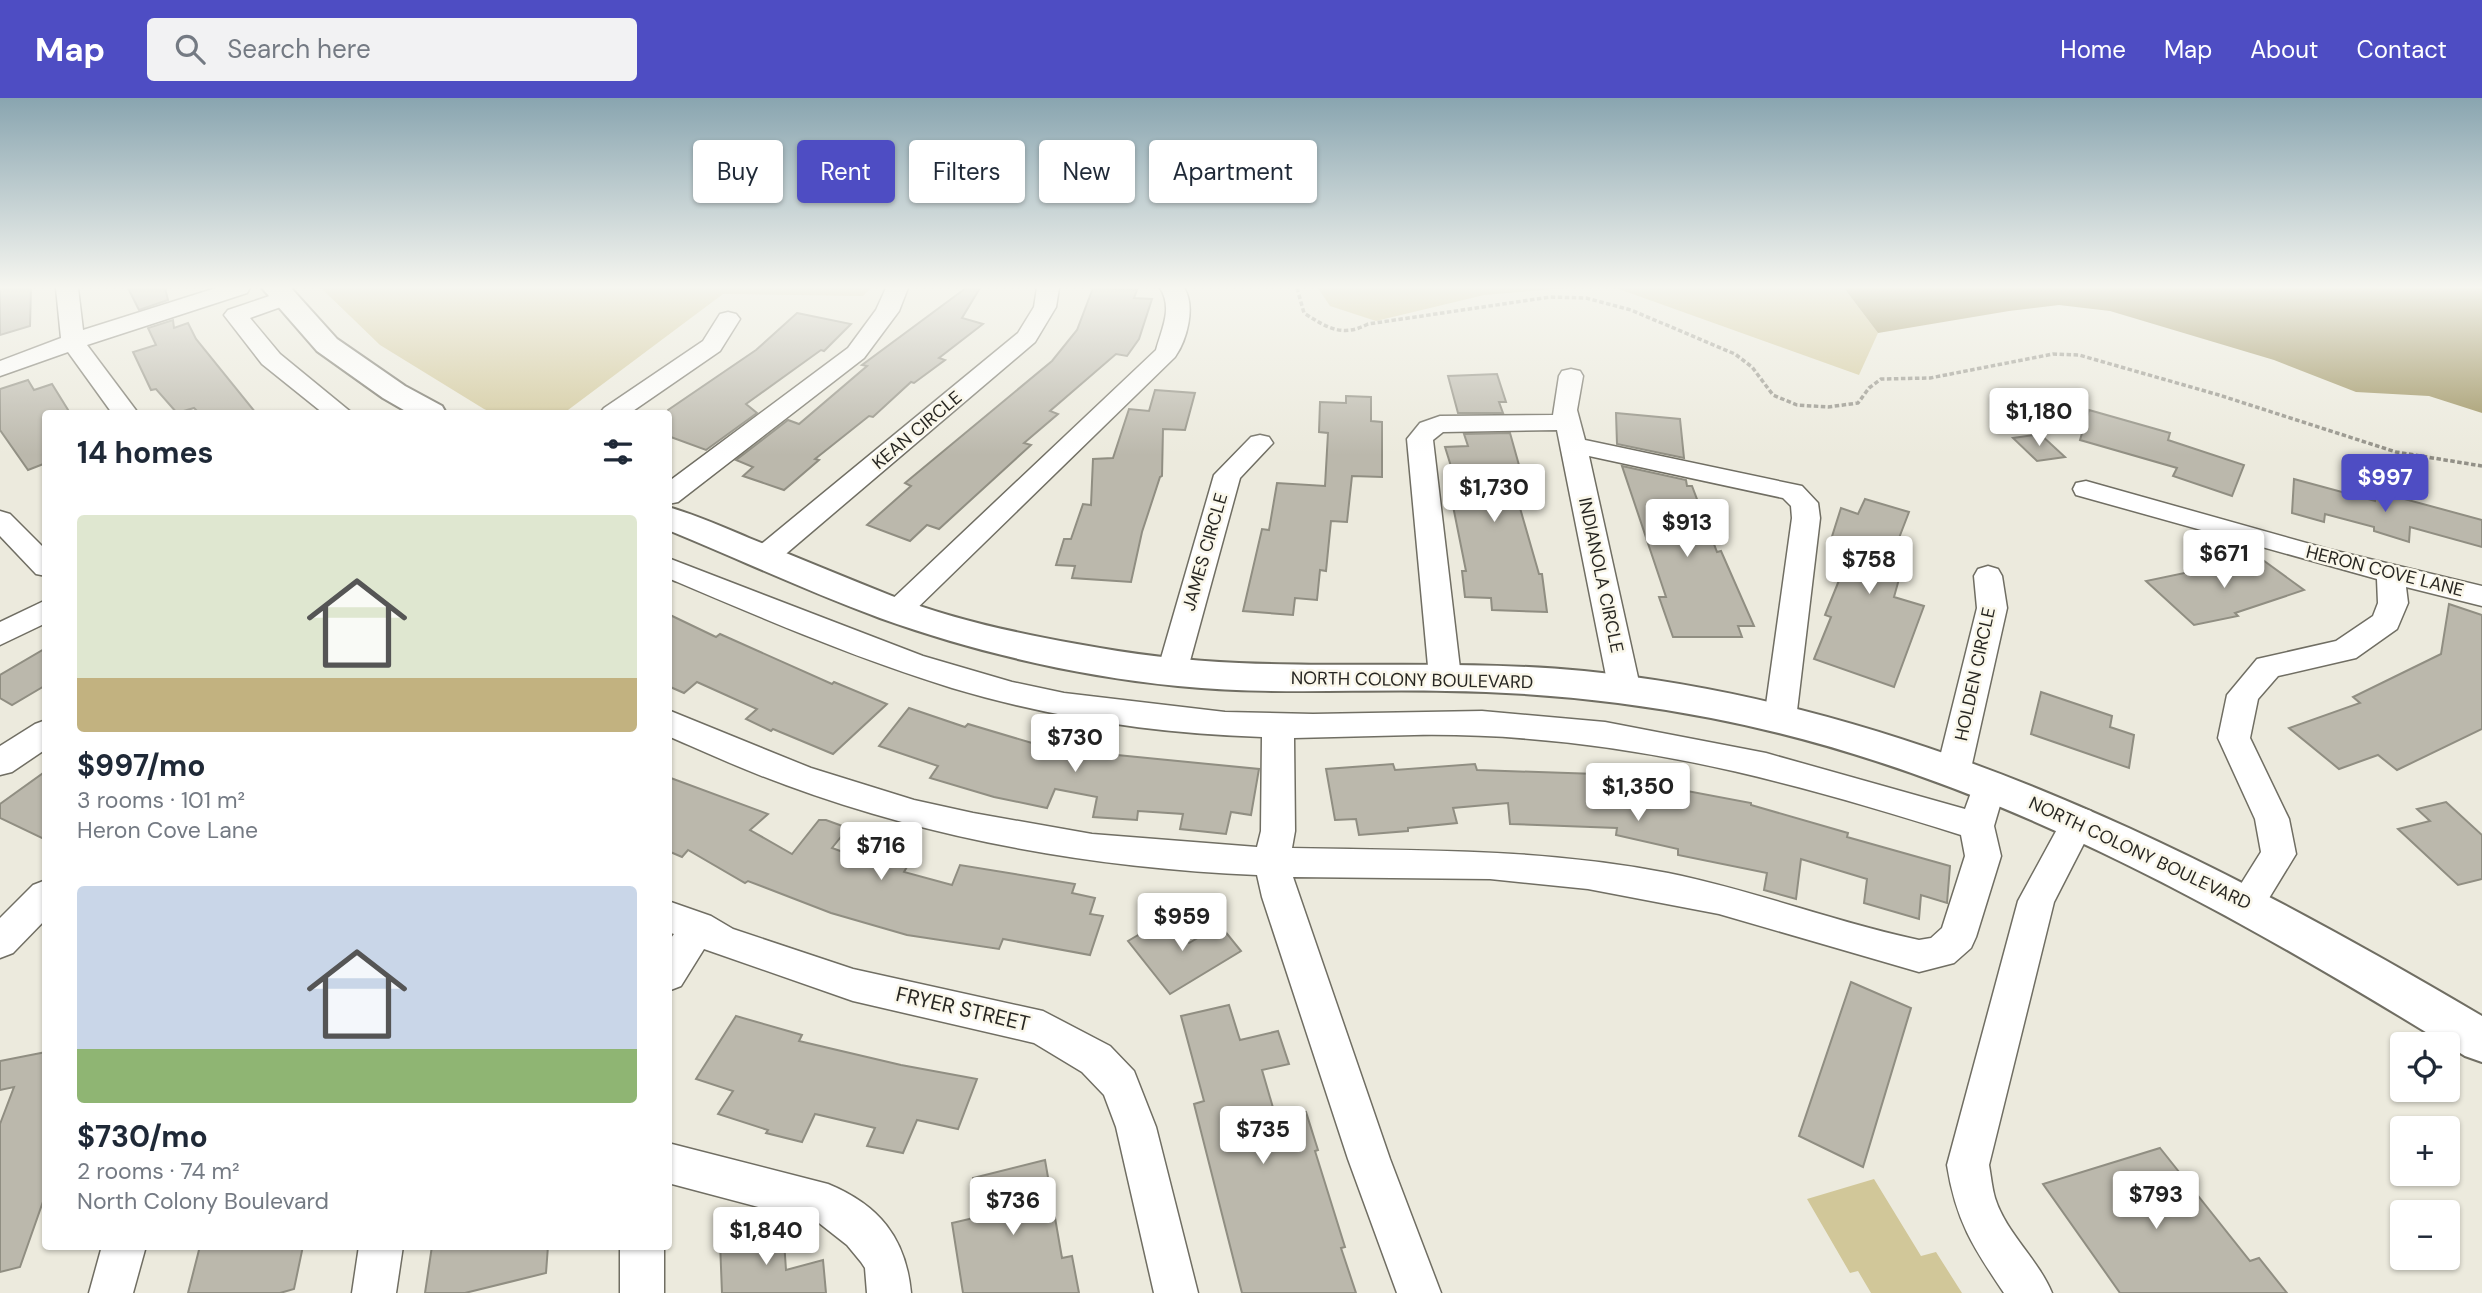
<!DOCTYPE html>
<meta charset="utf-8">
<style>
body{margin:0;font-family:"DM Sans",sans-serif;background:#f2f2f3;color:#1f2937;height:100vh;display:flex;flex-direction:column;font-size:26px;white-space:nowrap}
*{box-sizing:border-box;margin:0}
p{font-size:23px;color:#747a83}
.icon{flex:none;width:38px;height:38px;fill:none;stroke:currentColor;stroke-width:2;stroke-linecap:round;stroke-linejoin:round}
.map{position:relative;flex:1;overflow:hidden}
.side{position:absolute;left:42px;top:312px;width:630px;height:840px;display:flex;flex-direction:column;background:#fff;border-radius:7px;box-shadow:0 2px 5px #0004}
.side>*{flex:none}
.guide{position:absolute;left:693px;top:42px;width:665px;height:63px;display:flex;gap:14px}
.controls{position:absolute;left:2390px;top:934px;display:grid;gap:14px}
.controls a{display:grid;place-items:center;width:70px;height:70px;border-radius:7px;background:#fff;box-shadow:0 2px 5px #0004;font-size:35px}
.price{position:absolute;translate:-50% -60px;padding:0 16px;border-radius:7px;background:#fff;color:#222;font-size:23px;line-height:46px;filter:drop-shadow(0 2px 4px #0008)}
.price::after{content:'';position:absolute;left:50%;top:42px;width:21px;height:16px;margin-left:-10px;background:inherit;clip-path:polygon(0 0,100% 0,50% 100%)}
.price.selected{background:#4e4dc3;color:#fff}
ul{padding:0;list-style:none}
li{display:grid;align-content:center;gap:14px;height:371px;padding:0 35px}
li span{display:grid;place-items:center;height:217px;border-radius:7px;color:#555}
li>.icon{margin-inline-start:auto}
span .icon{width:126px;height:126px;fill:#fffc;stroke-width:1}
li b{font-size:30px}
h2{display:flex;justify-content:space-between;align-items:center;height:84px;padding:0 35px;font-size:30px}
.tag{padding:0 24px;border-radius:7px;background:#fff;box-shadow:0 2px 5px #0004;font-size:24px;line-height:63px}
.tag.selected{background:#4e4dc3;color:#fff}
header{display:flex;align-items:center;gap:42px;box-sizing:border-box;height:98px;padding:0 35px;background:#4e4dc3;color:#fff}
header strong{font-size:33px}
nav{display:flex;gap:38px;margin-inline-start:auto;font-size:24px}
.search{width:490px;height:63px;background:#f2f2f3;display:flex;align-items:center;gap:18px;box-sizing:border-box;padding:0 24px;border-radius:7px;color:#747a83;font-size:26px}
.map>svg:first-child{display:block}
.green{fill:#d1c799}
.water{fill:#9a8f5c}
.building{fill:#bbb8ac;stroke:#908e82;stroke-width:2}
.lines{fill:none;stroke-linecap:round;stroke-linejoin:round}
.minor-casing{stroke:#706e63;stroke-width:3}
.major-casing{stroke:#706e63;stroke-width:4}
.path{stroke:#929087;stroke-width:3.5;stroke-dasharray:4.5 2.5;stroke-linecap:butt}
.minor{fill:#fff;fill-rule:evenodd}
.major{fill:#fff;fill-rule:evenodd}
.labels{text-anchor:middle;stroke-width:5;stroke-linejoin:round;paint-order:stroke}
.street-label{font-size:18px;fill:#272622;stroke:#faf7ea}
.near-street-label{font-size:21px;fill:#272622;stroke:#faf7ea}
</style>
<header>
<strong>Map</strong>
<div class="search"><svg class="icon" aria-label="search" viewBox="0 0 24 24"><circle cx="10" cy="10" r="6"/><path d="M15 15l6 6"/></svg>Search here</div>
<nav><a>Home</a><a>Map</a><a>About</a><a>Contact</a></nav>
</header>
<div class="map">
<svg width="2482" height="1195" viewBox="0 0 2482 1195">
<rect width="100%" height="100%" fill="#eceadd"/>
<!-- green -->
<g class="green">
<path d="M321 190H871L863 198 723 196 564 315H493L484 311 380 247Z"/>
<path d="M1318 190H1566L1484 197 1376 223 1330 208Z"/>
<path d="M1616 190H1844L1878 235 1859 277Z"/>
<path d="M1874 1081 1921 1158 1936 1154 1962 1195H1871L1858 1173 1850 1175 1807 1101Z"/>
</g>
<!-- water -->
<path class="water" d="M1844 190H2482V315L2429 298 2356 294 2274 262 2110 213 2059 207 2009 213 1878 235Z"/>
<!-- building -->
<g class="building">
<path d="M0 190H31L30 228 0 237Z"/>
<path d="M128 190H165L168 202 139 212Z"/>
<path d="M966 190H980L962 220 983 226 939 260 945 262 914 285 911 284 873 319 869 318 815 361 819 362 784 392 743 378 753 369 736 362 788 322 799 326 867 268 862 267Z"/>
<path d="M1093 190 1137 192 1134 200 1152 201 1139 241 1127 258 1116 256 1050 313 1058 316 1024 345 1031 347 939 431 927 427 910 443 867 427 911 388 905 385 1052 263 1077 232Z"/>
<path d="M797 215 851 226 824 253 821 252 746 306 757 315 706 352 668 338V312L756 252Z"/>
<path d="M173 222 174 230 188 225 196 241 256 315H199L194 310 177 315 156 291 151 292 133 254 156 247 148 230Z"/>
<path d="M1497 276 1506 304H1499L1503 315H1458L1448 278Z"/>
<path d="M28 282 34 292 52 286 70 315H46V365L28 372 0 332V291Z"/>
<path d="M1155 292 1195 295 1185 332 1163 331 1162 378 1160 379 1142 434 1131 484 1072 480 1075 468 1056 467 1064 441H1071L1083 406 1091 407 1093 361 1113 360 1129 311 1149 313Z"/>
<path d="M1346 298 1371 299V323L1382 324V379L1352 378 1347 424 1331 423 1326 473 1320 472 1317 502 1295 500 1293 517 1243 513 1262 431 1269 432 1277 385 1325 388 1328 335 1319 334 1320 304 1346 305Z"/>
<path d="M2089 312 2170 335 2168 342 2244 367 2232 398 2173 378 2177 370 2080 342Z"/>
<path d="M1616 315 1680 321 1684 360 1617 346Z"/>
<path d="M1510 335 1531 410H1520L1539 476H1542L1547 514 1492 512 1491 500 1465 499 1462 473H1466L1447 378H1454L1445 349 1468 348 1464 336Z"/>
<path d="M2040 336 2065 359 2037 363 2013 340Z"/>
<path d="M1622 368 1686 382 1687 388H1692L1717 454 1721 453 1754 528H1738L1742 539H1673L1659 499H1666Z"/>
<path d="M2294 381 2375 403V393L2482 422V449L2410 429 2409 444 2374 433V429L2325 416 2324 424 2292 415Z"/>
<path d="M1865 401 1909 414 1894 453 1906 456 1894 499 1924 508 1894 589 1814 561 1831 519 1825 517 1842 475 1837 473 1843 455 1828 451 1841 410 1858 416Z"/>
<path d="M2256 457 2304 492 2235 515 2238 518 2194 527 2146 483 2189 474 2192 477Z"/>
<path d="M2449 506 2482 517V631L2397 672 2378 657 2339 671 2289 630 2360 605 2353 599 2441 556Z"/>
<path d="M668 516 716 539 720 536 832 586 834 584 887 606 833 656 773 631 771 633 746 621 757 611 697 584 684 595 668 588Z"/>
<path d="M46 550V587L12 607 0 600V577Z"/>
<path d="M2041 594 2112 618 2110 629 2134 637 2129 670 2031 636Z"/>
<path d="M909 610 965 629 968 626 1032 645 1033 642 1117 657 1259 671 1251 717 1231 714 1226 736 1180 731 1183 716 1138 713 1137 722 1093 719 1097 699 1055 691 1047 710 994 699 930 680 938 668 879 648Z"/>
<path d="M1393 666 1395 672 1475 666 1477 672 1597 676 1751 705V707L1848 735 1847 739 1950 768 1947 805 1921 797 1919 821 1864 805 1867 781 1801 761 1796 801 1764 792 1767 775 1678 757V751L1616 737 1617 730 1510 726 1508 705 1453 710 1457 725 1408 730V733L1359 737 1356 721 1335 722 1326 671Z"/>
<path d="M46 673V742L0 720V706Z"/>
<path d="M668 679 768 716 750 732 792 756 819 722H826L848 730 832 750 876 766 884 754 911 762 904 774 952 787 960 767 1075 786 1072 795 1095 800 1090 816 1103 818 1090 857 1003 841 999 851 907 837 831 815 748 783 745 785 688 752 682 759 668 753Z"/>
<path d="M2446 704 2482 737V781L2458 787 2398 731 2430 723 2417 711Z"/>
<path d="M1169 819 1189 845 1220 827 1241 853 1170 896 1128 843Z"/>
<path d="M1851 884 1911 910 1863 1069 1799 1038Z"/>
<path d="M1229 907 1240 942 1278 933 1289 966 1262 972 1276 1020 1306 1014 1318 1052 1315 1053 1345 1149 1341 1150 1356 1195H1242L1194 1006 1204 1003 1181 918Z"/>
<path d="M736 918 802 937 799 943 901 967 977 981 958 1031 917 1022 903 1055 867 1048 875 1030 815 1016 802 1044 766 1035 768 1032 718 1016 733 993 696 981Z"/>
<path d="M46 954V1095L20 1169 0 1174V1026L14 989 0 992V963Z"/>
<path d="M2160 1050 2250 1163 2259 1160 2287 1195H2120L2043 1086Z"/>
<path d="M1045 1062 1062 1160 1072 1158 1079 1195H963L952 1125 978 1119 973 1080Z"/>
<path d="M783 1128 786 1172 823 1162 826 1195H722L720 1144Z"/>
<path d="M200 1148H303L294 1191 280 1195H188Z"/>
<path d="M432 1148H548L546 1175 465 1195H425Z"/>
</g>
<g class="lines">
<!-- minor casing -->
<g class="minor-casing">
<g id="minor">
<path d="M56 190H78L83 232 216 190H250L247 195 87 247 138 315H112L68 254 0 278V263L61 240Z"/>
<path d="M886 190H908L899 213 864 260 678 404 668 406V384L848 250 876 212Z"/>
<path d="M1037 190H1059L1056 209 1035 244 774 466 764 468 754 466 750 459 754 452 1018 235 1034 209Z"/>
<path d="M1160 190H1184C1196 208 1187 242 1175 259L907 520 897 523 887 520 882 513 887 506 1156 252C1162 230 1173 210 1160 190Z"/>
<path d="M284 193 292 195 295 200 292 205 250 220 280 256 352 315H323L262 266 224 217 228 212Z"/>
<path d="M728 214 736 216 740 221 720 253 630 315H600L604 310 703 243 720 216Z"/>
<path d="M1571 271 1580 273 1583 278 1577 312 1585 342 1802 388 1818 405 1820 420 1796 621 1791 629 1780 633 1769 629 1764 621 1792 420 1791 408 1783 400 1589 358 1641 593 1636 601 1625 604 1614 601 1609 593 1557 332 1443 334 1433 342 1461 579 1456 587 1445 590 1434 587 1429 579 1407 341 1420 325 1440 318 1553 317 1559 278 1562 273Z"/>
<path d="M1260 337 1269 339 1273 345 1240 380 1187 574 1183 582 1172 585 1161 582 1157 574 1214 377 1251 339Z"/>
<path d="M2086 383 2328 451 2482 488V508L2406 489 2408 505 2397 531 2356 560 2278 578 2258 601 2250 640 2289 721 2296 756 2260 815 2247 820 2234 815 2229 805 2261 754 2255 721 2218 640 2227 597 2257 561 2336 543 2373 518 2378 505 2377 481 2076 397 2073 391 2076 385Z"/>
<path d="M0 413 10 416 46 452V478L36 476 0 438Z"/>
<path d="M668 460 923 558 1012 584 1064 595 1225 614 1313 616 1482 613 1605 624 1766 655 1965 711 1977 678 1989 674 2001 678 2006 687 1994 728 2001 758 1976 839 1971 850 1954 865 1919 874 1719 816 1588 791 1490 781 1293 779 1390 1061 1441 1195H1397L1348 1061 1262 799 1257 777C1096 770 938 743 786 687 746 673 707 655 668 638V612L811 670 914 702 973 715 1092 736 1257 749 1261 733 1262 639C1158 636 1052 620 952 590 855 560 762 520 668 480ZM1414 637C1608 634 1778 679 1961 737L1965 758 1942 830 1931 840 1919 842C1834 824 1753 792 1668 775 1539 750 1422 753 1292 750L1295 733 1294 640Z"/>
<path d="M1988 468 1998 471 2002 478 2007 510 1970 675 1965 684 1953 688 1941 684 1936 675 1977 510 1974 478 1978 471Z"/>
<path d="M46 502V525L0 547V524Z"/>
<path d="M46 622V651L12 674 0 677V648L35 626Z"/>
<path d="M2079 709 2091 713 2096 722 2054 804 1989 1067C1991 1078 1992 1090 1995 1100 2006 1135 2038 1161 2052 1195H2004C1973 1149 1956 1123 1947 1067L2018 803 2067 713Z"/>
<path d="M46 782V821L13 855 0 860V820L33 787Z"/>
<path d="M668 803 711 818 733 831 853 871 1043 913 1110 948 1134 973 1156 1029 1198 1195H1154L1116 1029 1104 997 1082 974 1034 945 853 903 704 851 681 888 668 893V844L674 836 668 834Z"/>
<path d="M668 1045 828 1086C879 1107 906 1140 911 1195H867L865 1170 861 1164 847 1147 819 1125 668 1085Z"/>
<path d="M102 1148H146L133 1195H89Z"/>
<path d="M359 1148H403L396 1195H352Z"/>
<rect x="620" y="1148" width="44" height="47"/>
</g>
</g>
<!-- major casing -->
<g class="major-casing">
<g id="major">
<path d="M262 190H291L337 241 405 288 442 308 446 315H409L383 300 317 253Z"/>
<path d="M668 409C696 417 723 429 749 440 797 459 844 479 892 498 951 521 1015 535 1077 546 1131 556 1185 563 1239 565 1354 570 1469 562 1584 573 1911 606 2204 754 2482 918V964L2465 958C2231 814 1985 673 1711 620 1624 603 1535 594 1446 593 1356 591 1267 597 1178 588 1078 578 975 554 880 520 809 494 739 461 668 432Z"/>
</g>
</g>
<!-- path -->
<path class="path" d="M1297 190 1304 215C1326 229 1342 240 1368 226L1550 199 1586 200 1631 212 1735 256 1752 269 1773 297 1797 307 1828 309 1858 305 1869 290 1881 281 1930 280 2053 256 2079 257 2219 297 2396 354 2482 368"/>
<!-- minor -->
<use href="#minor" class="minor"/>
<!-- major -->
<use href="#major" class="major"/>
</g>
<!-- sky -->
<linearGradient id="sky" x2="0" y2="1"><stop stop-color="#89a5b0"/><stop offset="0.53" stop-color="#f6f6f0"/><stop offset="1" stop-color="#f6f6f0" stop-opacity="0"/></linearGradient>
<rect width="2482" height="357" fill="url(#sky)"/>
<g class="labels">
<!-- street labels -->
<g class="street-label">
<text transform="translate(917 332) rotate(-40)" y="6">KEAN CIRCLE</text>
<text transform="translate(1205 454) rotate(-74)" y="6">JAMES CIRCLE</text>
<text transform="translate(2385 473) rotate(14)" y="6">HERON COVE LANE</text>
<text transform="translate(1601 477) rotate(78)" y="6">INDIANOLA CIRCLE</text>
<text transform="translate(1975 576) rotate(-78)" y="6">HOLDEN CIRCLE</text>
<text transform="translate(1412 582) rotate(1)" y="6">NORTH COLONY BOULEVARD</text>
<text transform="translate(2140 755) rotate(25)" y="6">NORTH COLONY BOULEVARD</text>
</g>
<!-- near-street labels -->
<g class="near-street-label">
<text transform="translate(963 911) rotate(13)" y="7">FRYER STREET</text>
</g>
</g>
</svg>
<div class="controls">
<a><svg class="icon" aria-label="locate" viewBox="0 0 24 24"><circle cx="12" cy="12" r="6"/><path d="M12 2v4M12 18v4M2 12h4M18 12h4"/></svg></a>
<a>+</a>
<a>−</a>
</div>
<b class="price" style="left:2039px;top:350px">$1,180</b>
<b class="price selected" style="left:2385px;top:416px">$997</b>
<b class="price" style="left:1494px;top:426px">$1,730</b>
<b class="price" style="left:1687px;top:461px">$913</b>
<b class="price" style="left:2224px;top:492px">$671</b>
<b class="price" style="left:1869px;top:498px">$758</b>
<b class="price" style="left:1075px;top:676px">$730</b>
<b class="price" style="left:1638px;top:725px">$1,350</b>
<b class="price" style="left:881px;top:784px">$716</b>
<b class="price" style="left:1182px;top:855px">$959</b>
<b class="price" style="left:1263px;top:1068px">$735</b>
<b class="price" style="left:2156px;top:1133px">$793</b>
<b class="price" style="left:1013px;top:1139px">$736</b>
<b class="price" style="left:766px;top:1169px">$1,840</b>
<div class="guide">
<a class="tag">Buy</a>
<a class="tag selected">Rent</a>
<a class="tag">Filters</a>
<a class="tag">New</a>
<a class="tag">Apartment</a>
</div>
<section class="side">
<h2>14 homes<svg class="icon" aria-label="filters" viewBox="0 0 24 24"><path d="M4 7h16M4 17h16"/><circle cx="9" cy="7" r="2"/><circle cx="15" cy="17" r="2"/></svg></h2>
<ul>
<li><span style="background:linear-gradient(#dfe7d0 75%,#c2b280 0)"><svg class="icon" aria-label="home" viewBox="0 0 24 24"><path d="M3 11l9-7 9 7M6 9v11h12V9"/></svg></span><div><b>$997/mo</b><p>3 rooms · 101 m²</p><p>Heron Cove Lane</p></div></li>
<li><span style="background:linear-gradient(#c9d6e8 75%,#8fb573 0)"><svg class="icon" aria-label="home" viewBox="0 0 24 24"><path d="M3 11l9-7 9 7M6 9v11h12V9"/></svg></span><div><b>$730/mo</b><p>2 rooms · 74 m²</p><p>North Colony Boulevard</p></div></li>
</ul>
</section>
</div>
